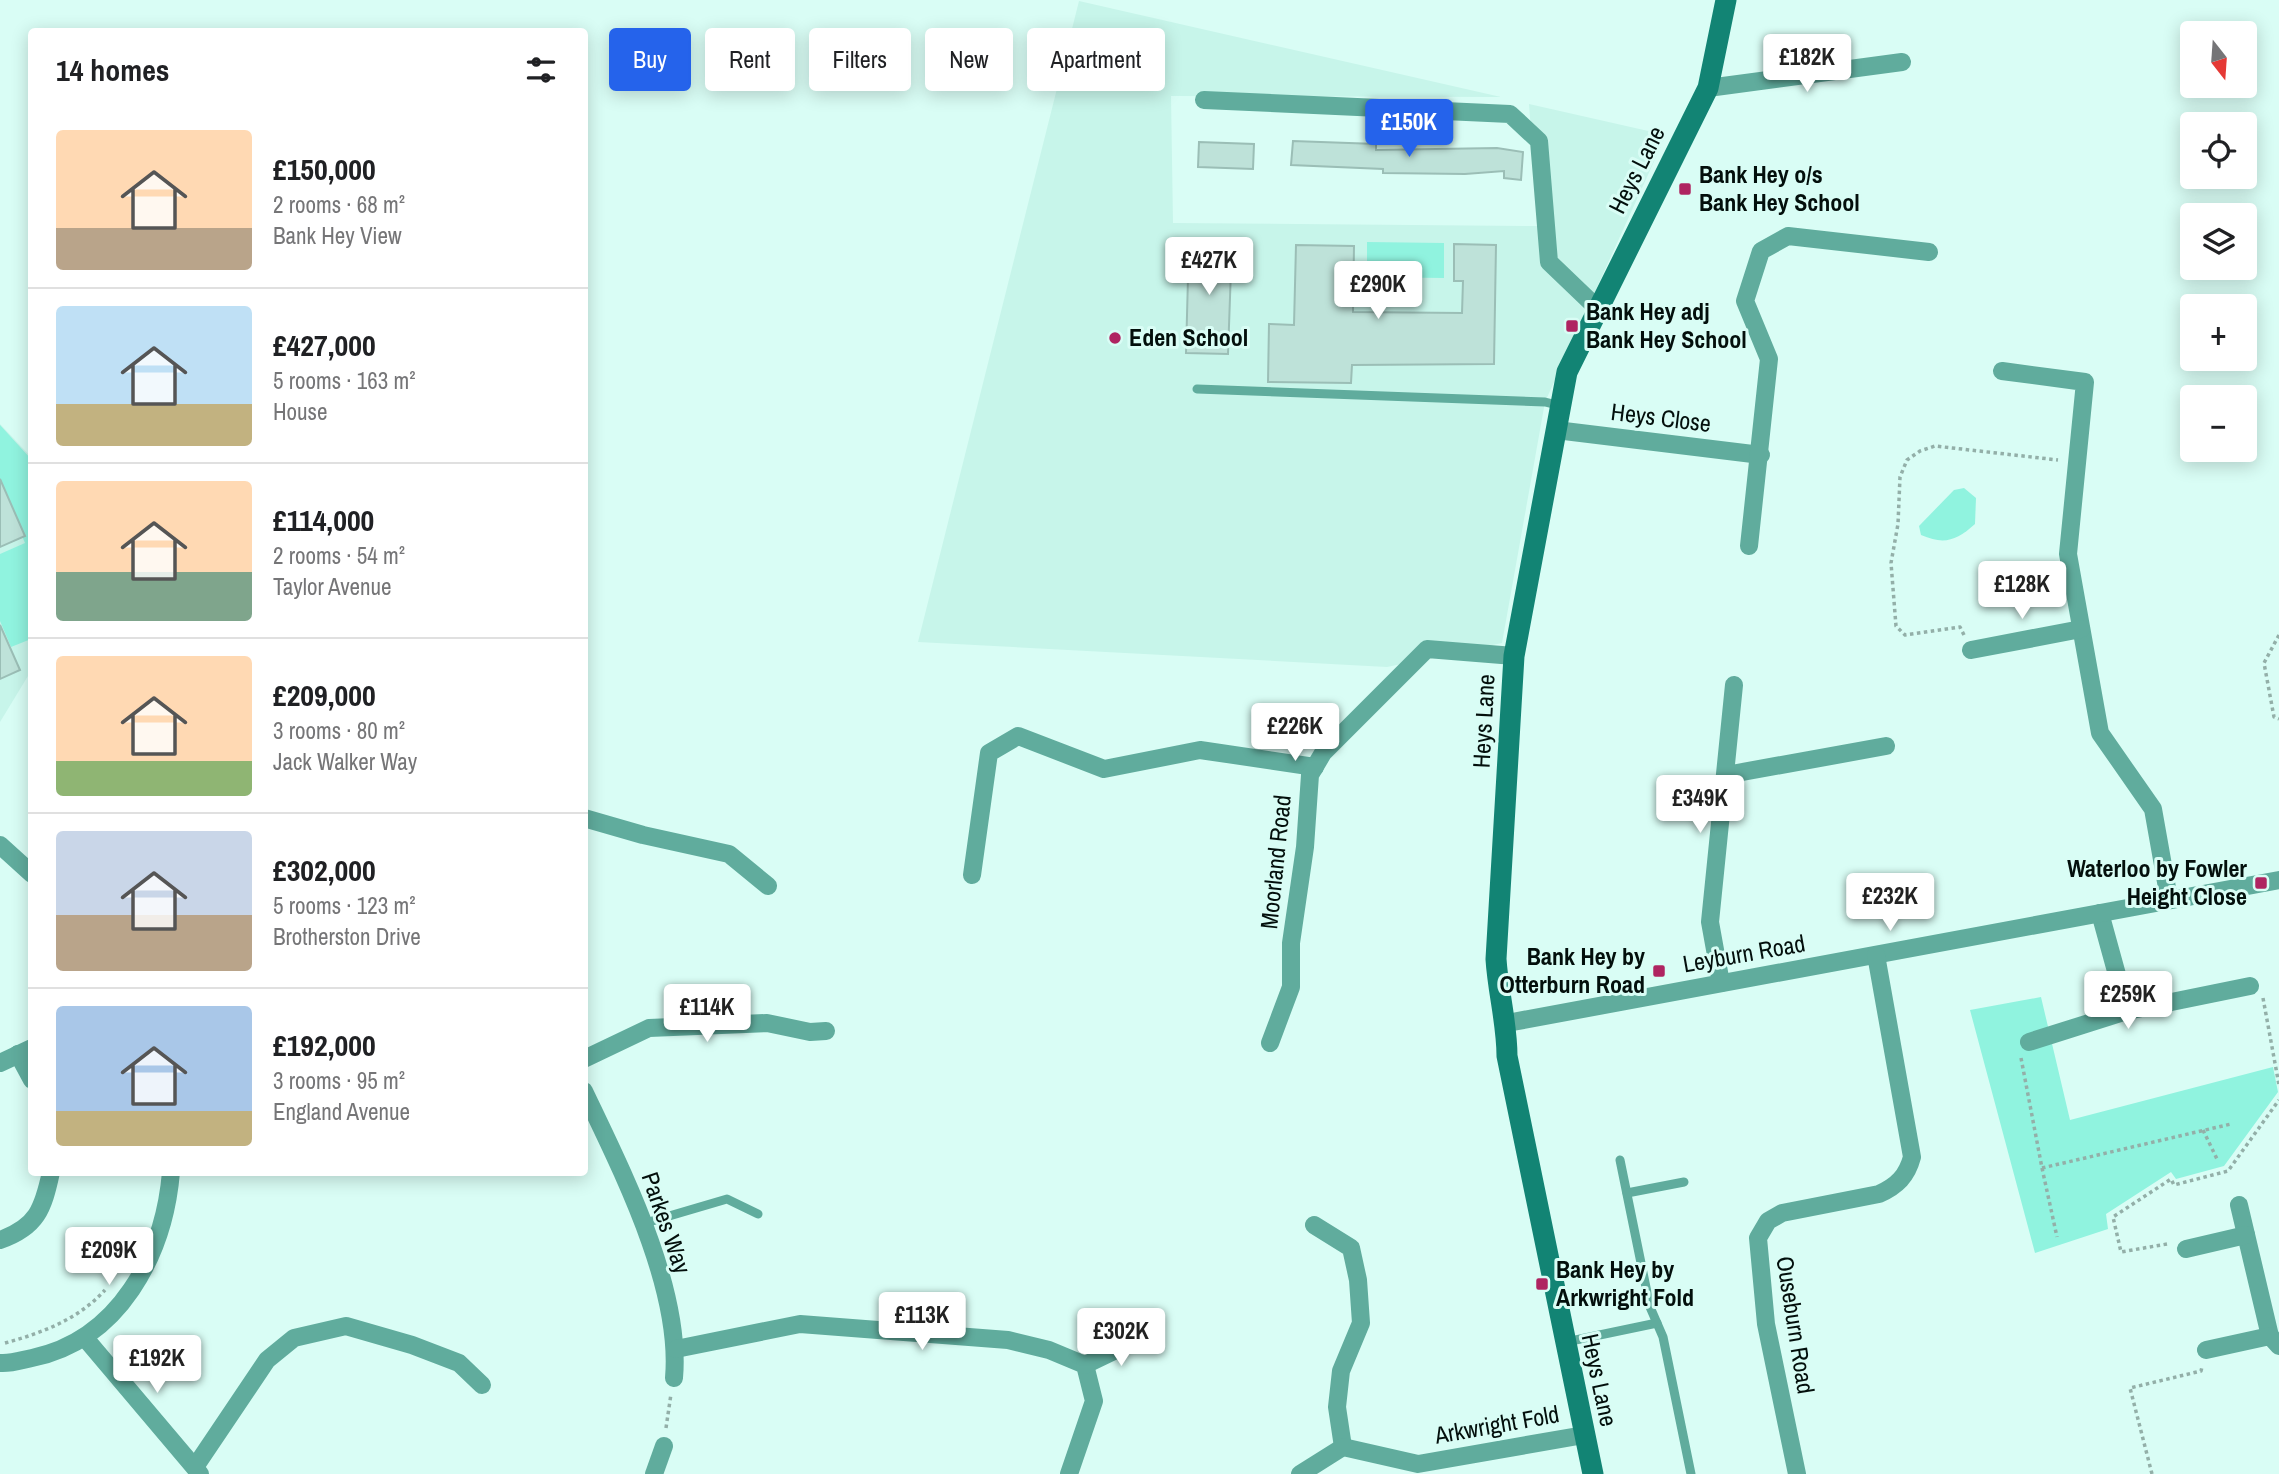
<!DOCTYPE html>
<meta charset="utf-8">
<style>
body{margin:0;font-family:"Archivo Narrow",sans-serif;background:#f2f2f2;color:#202124;height:100vh;display:flex;flex-direction:column;font-size:26px;white-space:nowrap}
*{box-sizing:border-box;margin:0}
p{font-size:23px;color:#757577}
.icon{flex:none;width:38px;height:38px;fill:none;stroke:currentColor;stroke-width:2;stroke-linecap:round;stroke-linejoin:round}
.map{position:relative;flex:1;overflow:hidden}
.panel{position:absolute;left:28px;top:28px;width:560px;height:1148px;display:flex;flex-direction:column;background:#fff;border-radius:7px;box-shadow:0 4px 18px #0003}
.panel>*{flex:none}
.banner{position:absolute;left:609px;top:28px;width:665px;height:63px;display:flex;gap:14px}
.needle{width:46px;rotate:163deg}
.buttons{position:absolute;left:2180px;top:21px;display:grid;gap:14px}
.buttons a{display:grid;place-items:center;width:77px;height:77px;border-radius:7px;background:#fff;box-shadow:0 4px 18px #0003;font-size:35px}
.price{position:absolute;translate:-50% -60px;padding:0 16px;border-radius:7px;background:#fff;color:#222;font-size:23px;line-height:46px;filter:drop-shadow(0 2px 4px #0008)}
.price::after{content:'';position:absolute;left:50%;top:42px;width:21px;height:16px;margin-left:-10px;background:inherit;clip-path:polygon(0 0,100% 0,50% 100%)}
.price.on{background:#2563eb;color:#fff}
ul{padding:0;list-style:none}
li{display:flex;align-items:center;gap:21px;height:175px;padding:0 28px}
li+li{border-top:2px solid #e0e0e0}
li span{display:grid;place-items:center;flex:none;width:196px;height:140px;border-radius:7px;color:#555}
li>.icon{margin-inline-start:auto}
span .icon{width:84px;height:84px;fill:#fffc;stroke-width:1}
li b{font-size:30px}
h2{display:flex;justify-content:space-between;align-items:center;height:84px;padding:0 28px;font-size:30px}
.tag{padding:0 24px;border-radius:7px;background:#fff;box-shadow:0 4px 18px #0003;font-size:24px;line-height:63px}
.tag.on{background:#2563eb;color:#fff}
.map>svg:first-child{display:block}
.built{fill:#c7f5ea}
.green{fill:#90f3df}
.building{fill:#bee2d9;stroke:#9bbeb6;stroke-width:2}
.lines{fill:none;stroke-linecap:round;stroke-linejoin:round}
.path{stroke:#93afa8;stroke-width:3.5;stroke-dasharray:3.5 3.5;stroke-linecap:butt}
.lane{stroke:#60ac9d;stroke-width:9}
.street{stroke:#60ac9d;stroke-width:18}
.secondary{stroke:#128474;stroke-width:21}
.poi-dot{fill:#af2461;stroke:#d9fdf5;stroke-width:2.5}
.labels{text-anchor:middle;stroke-width:6;stroke-linejoin:round;paint-order:stroke}
.street-label{font-size:24px;fill:#030f0c;stroke:#d9fdf5}
.poi-label{font-size:24px;font-weight:bold;fill:#030f0c;stroke:#d9fdf5;text-anchor:start}
</style>
<div class="map">
<svg width="2279" height="1474" viewBox="0 0 2279 1474">
<rect width="100%" height="100%" fill="#d9fdf5"/>
<!-- built -->
<g class="built">
<path d="M1079 1 1501 97 1171 96 1173 223 1538 226 1529 104 1666 135 1545 402 1502 643 1387 667 918 642Z"/>
<path d="M0 424 32 458 31 671 0 722Z"/>
</g>
<!-- green -->
<g class="green">
<path d="M1367 242 1444 243V278L1367 277Z"/>
<path d="M0 425 31 459V639L11 647 0 621V554L25 543 0 483Z"/>
<path d="M1964 488 1976 498 1975 524C1956 541 1944 545 1921 535L1919 526 1954 490Z"/>
<path d="M2041 997 2070 1120 2273 1067 2278 1092 2224 1166 2176 1179 2171 1172 2106 1214 2108 1229 2035 1253 1970 1010Z"/>
</g>
<!-- building -->
<g class="building">
<path d="M1293 141 1376 144V150L1497 148 1523 152 1521 180 1504 178V171L1465 174 1383 173V169L1291 165Z"/>
<path d="M1199 142 1254 144 1253 169 1198 167Z"/>
<path d="M1189 240 1232 241 1228 354 1186 353Z"/>
<path d="M1454 244 1496 245 1494 364 1352 365 1351 383 1268 382 1269 324 1294 325 1296 245 1354 246 1353 312 1462 313 1463 281H1454Z"/>
<path d="M0 479 25 536 0 547Z"/>
<path d="M0 625 20 670 0 679Z"/>
</g>
<g class="lines">
<!-- path -->
<g class="path">
<path d="M1964 635 1960 627 1905 635 1896 626 1891 563 1898 524 1900 477 1907 460 1920 451 1935 446 2058 460"/>
<path d="M2279 635 2264 663 2274 717 2279 719"/>
<path d="M2263 998 2279 1085"/>
<path d="M2021 1058 2042 1168 2231 1124"/>
<path d="M2203 1130 2217 1159"/>
<path d="M2042 1168 2057 1237"/>
<path d="M2167 1244 2121 1252 2113 1217 2171 1179 2174 1185 2228 1171 2279 1100"/>
<path d="M5 1343C42 1333 79 1319 105 1290"/>
<path d="M666 1428 671 1394"/>
<path d="M2152 1474 2130 1388 2201 1371 2202 1367"/>
</g>
<!-- lane -->
<g class="lane">
<path d="M1197 389 1545 402 1561 406"/>
<path d="M1620 1160 1650 1307 1663 1337 1691 1474"/>
<path d="M1627 1193 1684 1182"/>
<path d="M642 1224 727 1199 758 1214"/>
<path d="M1566 1342 1657 1323"/>
</g>
<!-- street -->
<g class="street">
<path d="M1708 88 1902 62"/>
<path d="M1204 100 1510 114 1539 141 1549 262 1597 308"/>
<path d="M2002 371 2085 382 2068 554 2100 733 2153 809 2169 899"/>
<path d="M1556 430 1761 455"/>
<path d="M1749 546 1769 359 1745 301 1761 251 1788 236 1929 252"/>
<path d="M1971 650 2081 629"/>
<path d="M1726 775 1886 746"/>
<path d="M584 818 643 835 729 854 768 886"/>
<path d="M0 845 32 874"/>
<path d="M972 875 989 753 1018 736 1104 769 1200 750 1315 767"/>
<path d="M2100 913 2127 1011 2250 986"/>
<path d="M1721 983 1710 922 1734 685"/>
<path d="M1507 1023 2279 880"/>
<path d="M2029 1042 2127 1011"/>
<path d="M1270 1043 1291 987V943L1305 847 1310 775 1323 753 1427 649 1514 656"/>
<path d="M18 1054 32 1080"/>
<path d="M584 1059 649 1028 767 1023 810 1032 826 1031"/>
<path d="M0 1063 32 1048"/>
<path d="M584 1091C622 1171 682 1288 674 1378"/>
<path d="M2239 1205 2270 1336"/>
<path d="M1314 1225 1351 1248 1358 1280 1361 1323 1341 1371 1337 1407 1343 1447"/>
<path d="M0 1240C37 1227 43 1209 51 1172"/>
<path d="M2186 1249 2246 1235"/>
<path d="M85 1338 200 1474"/>
<path d="M676 1349 800 1324 1008 1340 1049 1350 1085 1365 1094 1401 1069 1474"/>
<path d="M2206 1350 2270 1336 2279 1346"/>
<path d="M0 1363C11 1364 22 1360 32 1358 119 1340 164 1255 171 1172"/>
<path d="M1085 1365 1141 1338"/>
<path d="M195 1467 267 1360 294 1338 346 1326 412 1345 459 1363 482 1385"/>
<path d="M654 1474 664 1446"/>
<path d="M1300 1474 1343 1447 1418 1464 1584 1435"/>
<path d="M1797 1474 1766 1324 1758 1238 1768 1221 1782 1213 1879 1194C1897 1186 1907 1176 1912 1157L1876 955"/>
</g>
<!-- secondary -->
<path class="secondary" d="M1593 1474 1507 1056C1507 1023 1498 992 1496 959L1514 656 1567 372 1708 88 1726 0"/>
</g>
<!-- markers -->
<g class="poi-dot">
<rect x="1678" y="182" width="14" height="14" rx="3.5"/>
<rect x="1565" y="319" width="14" height="14" rx="3.5"/>
<circle cx="1115" cy="338" r="7"/>
<rect x="2254" y="876" width="14" height="14" rx="3.5"/>
<rect x="1652" y="964" width="14" height="14" rx="3.5"/>
<rect x="1535" y="1277" width="14" height="14" rx="3.5"/>
</g>
<g class="labels">
<!-- street labels -->
<g class="street-label">
<text transform="translate(1637 170) rotate(-63)" y="8">Heys Lane</text>
<text transform="translate(1661 418) rotate(7)" y="8">Heys Close</text>
<text transform="translate(1484 721) rotate(-87)" y="8">Heys Lane</text>
<text transform="translate(1276 862) rotate(-84)" y="8">Moorland Road</text>
<text transform="translate(1744 954) rotate(-10)" y="8">Leyburn Road</text>
<text transform="translate(666 1223) rotate(71)" y="8">Parkes Way</text>
<text transform="translate(1795 1325) rotate(81)" y="8">Ouseburn Road</text>
<text transform="translate(1599 1380) rotate(78)" y="8">Heys Lane</text>
<text transform="translate(1497 1425) rotate(-10)" y="8">Arkwright Fold</text>
</g>
<!-- poi labels -->
<g class="poi-label">
<text x="1699" y="183">Bank Hey o/s<tspan x="1699" dy="28">Bank Hey School</tspan></text>
<text x="1586" y="320">Bank Hey adj<tspan x="1586" dy="28">Bank Hey School</tspan></text>
<text x="1129" y="346">Eden School</text>
<text x="2247" y="877" text-anchor="end">Waterloo by Fowler<tspan x="2247" dy="28">Height Close</tspan></text>
<text x="1645" y="965" text-anchor="end">Bank Hey by<tspan x="1645" dy="28">Otterburn Road</tspan></text>
<text x="1556" y="1278">Bank Hey by<tspan x="1556" dy="28">Arkwright Fold</tspan></text>
</g>
</g>
</svg>
<div class="buttons">
<a><svg class="needle" viewBox="-14 -14 28 28"><path d="M0-13l5 13h-10z" fill="#e53935"/><path d="M0 13l5-13h-10z" fill="#757577"/></svg></a>
<a><svg class="icon" aria-label="locate" viewBox="0 0 24 24"><circle cx="12" cy="12" r="6"/><path d="M12 2v4M12 18v4M2 12h4M18 12h4"/></svg></a>
<a><svg class="icon" aria-label="layers" viewBox="0 0 24 24"><path d="M12 4l9 5-9 5-9-5zM3 14l9 5 9-5"/></svg></a>
<a>+</a>
<a>−</a>
</div>
<b class="price" style="left:1807px;top:94px">£182K</b>
<b class="price on" style="left:1409px;top:159px">£150K</b>
<b class="price" style="left:1209px;top:297px">£427K</b>
<b class="price" style="left:1378px;top:321px">£290K</b>
<b class="price" style="left:2022px;top:621px">£128K</b>
<b class="price" style="left:1295px;top:763px">£226K</b>
<b class="price" style="left:1700px;top:835px">£349K</b>
<b class="price" style="left:1890px;top:933px">£232K</b>
<b class="price" style="left:2128px;top:1031px">£259K</b>
<b class="price" style="left:707px;top:1044px">£114K</b>
<b class="price" style="left:109px;top:1287px">£209K</b>
<b class="price" style="left:922px;top:1352px">£113K</b>
<b class="price" style="left:1121px;top:1368px">£302K</b>
<b class="price" style="left:157px;top:1395px">£192K</b>
<div class="banner">
<a class="tag on">Buy</a>
<a class="tag">Rent</a>
<a class="tag">Filters</a>
<a class="tag">New</a>
<a class="tag">Apartment</a>
</div>
<section class="panel">
<h2>14 homes<svg class="icon" aria-label="filters" viewBox="0 0 24 24"><path d="M4 7h16M4 17h16"/><circle cx="9" cy="7" r="2"/><circle cx="15" cy="17" r="2"/></svg></h2>
<ul>
<li><span style="background:linear-gradient(#ffd9b3 70%,#b9a48a 0)"><svg class="icon" aria-label="home" viewBox="0 0 24 24"><path d="M3 11l9-7 9 7M6 9v11h12V9"/></svg></span><div><b>£150,000</b><p>2 rooms · 68 m²</p><p>Bank Hey View</p></div></li>
<li><span style="background:linear-gradient(#bfe0f5 70%,#c2b280 0)"><svg class="icon" aria-label="home" viewBox="0 0 24 24"><path d="M3 11l9-7 9 7M6 9v11h12V9"/></svg></span><div><b>£427,000</b><p>5 rooms · 163 m²</p><p>House</p></div></li>
<li><span style="background:linear-gradient(#ffd9b3 65%,#7fa58c 0)"><svg class="icon" aria-label="home" viewBox="0 0 24 24"><path d="M3 11l9-7 9 7M6 9v11h12V9"/></svg></span><div><b>£114,000</b><p>2 rooms · 54 m²</p><p>Taylor Avenue</p></div></li>
<li><span style="background:linear-gradient(#ffd9b3 75%,#8fb573 0)"><svg class="icon" aria-label="home" viewBox="0 0 24 24"><path d="M3 11l9-7 9 7M6 9v11h12V9"/></svg></span><div><b>£209,000</b><p>3 rooms · 80 m²</p><p>Jack Walker Way</p></div></li>
<li><span style="background:linear-gradient(#c9d6e8 60%,#b9a48a 0)"><svg class="icon" aria-label="home" viewBox="0 0 24 24"><path d="M3 11l9-7 9 7M6 9v11h12V9"/></svg></span><div><b>£302,000</b><p>5 rooms · 123 m²</p><p>Brotherston Drive</p></div></li>
<li><span style="background:linear-gradient(#a9c7e8 75%,#c2b280 0)"><svg class="icon" aria-label="home" viewBox="0 0 24 24"><path d="M3 11l9-7 9 7M6 9v11h12V9"/></svg></span><div><b>£192,000</b><p>3 rooms · 95 m²</p><p>England Avenue</p></div></li>
</ul>
</section>
</div>
